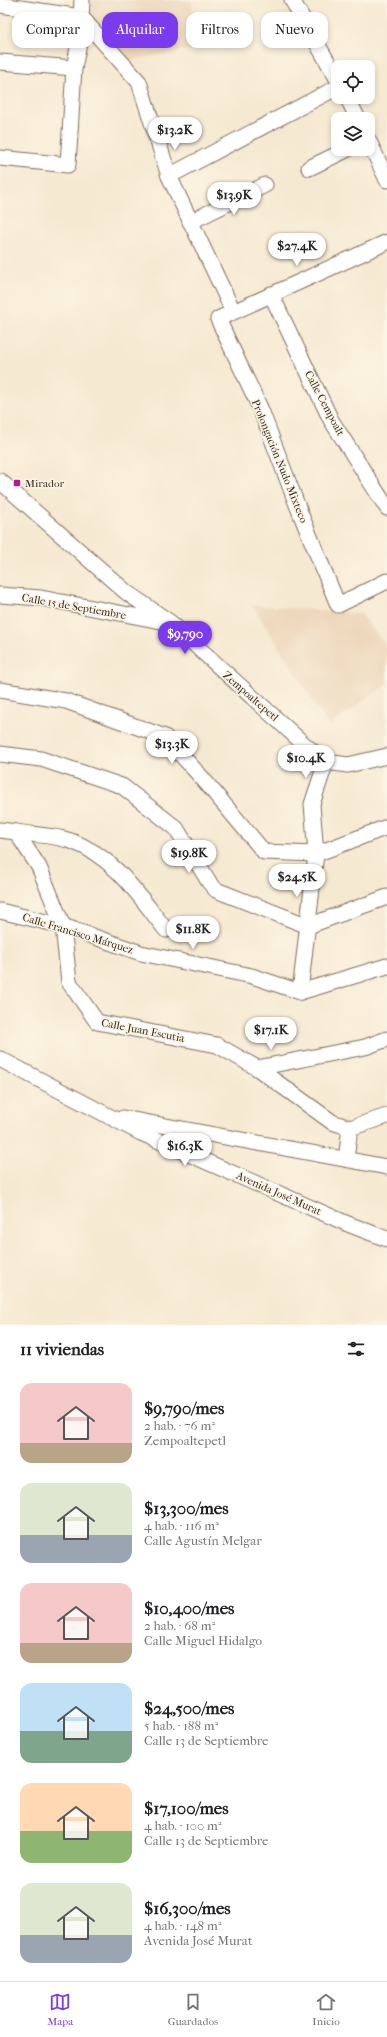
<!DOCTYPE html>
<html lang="es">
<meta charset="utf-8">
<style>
body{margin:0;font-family:"IM FELL French Canon",serif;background:#f2f2f2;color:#202124;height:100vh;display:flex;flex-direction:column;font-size:15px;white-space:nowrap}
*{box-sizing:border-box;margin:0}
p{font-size:13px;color:#757577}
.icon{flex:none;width:22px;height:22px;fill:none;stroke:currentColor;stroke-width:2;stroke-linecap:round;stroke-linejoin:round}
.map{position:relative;height:1325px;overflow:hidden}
.details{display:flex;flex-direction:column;background:#fff;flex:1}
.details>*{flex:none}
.banner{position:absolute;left:12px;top:12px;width:363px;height:36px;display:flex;gap:8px}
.buttons{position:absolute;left:331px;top:60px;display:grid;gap:8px}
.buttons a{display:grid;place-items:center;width:44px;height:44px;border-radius:8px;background:#fff;box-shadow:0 2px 6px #0003;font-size:20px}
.price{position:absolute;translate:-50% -34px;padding:0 9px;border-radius:14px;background:#fff;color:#222;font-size:13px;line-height:26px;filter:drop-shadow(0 1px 2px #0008)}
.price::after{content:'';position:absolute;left:50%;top:24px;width:12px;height:9px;margin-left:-6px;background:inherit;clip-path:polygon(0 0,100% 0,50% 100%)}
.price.selected{background:#7c3aed;color:#fff}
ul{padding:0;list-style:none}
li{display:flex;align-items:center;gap:12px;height:100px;padding:0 20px}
li span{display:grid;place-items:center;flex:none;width:112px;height:80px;border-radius:12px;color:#555}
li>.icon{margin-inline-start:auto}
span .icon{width:48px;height:48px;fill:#fffc;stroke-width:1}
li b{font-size:17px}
h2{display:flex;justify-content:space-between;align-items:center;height:48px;padding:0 20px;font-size:17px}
.tag{padding:0 14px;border-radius:12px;background:#fff;box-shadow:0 2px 6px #0003;font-size:14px;line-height:36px}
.tag.selected{background:#7c3aed;color:#fff}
.menu{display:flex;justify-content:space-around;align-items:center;height:56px;border-top:1px solid #e0e0e0;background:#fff;font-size:11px;color:#757577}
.menu a{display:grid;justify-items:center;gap:2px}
.menu .selected{color:#7c3aed}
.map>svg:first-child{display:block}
.built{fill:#edd7bb}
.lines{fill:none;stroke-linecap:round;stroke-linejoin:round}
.minor-casing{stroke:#7c6d5d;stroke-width:17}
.minor{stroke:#fff;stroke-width:15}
.poi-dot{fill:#b5179e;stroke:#fcf5e5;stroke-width:1.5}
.labels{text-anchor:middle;stroke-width:3;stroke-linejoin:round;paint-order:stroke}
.street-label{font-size:11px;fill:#3b2a1e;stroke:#fcf5e5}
.poi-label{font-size:11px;fill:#3b2a1e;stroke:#fcf5e5;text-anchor:start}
</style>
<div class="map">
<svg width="387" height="1325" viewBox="0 0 387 1325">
<rect width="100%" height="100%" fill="#fcf5e5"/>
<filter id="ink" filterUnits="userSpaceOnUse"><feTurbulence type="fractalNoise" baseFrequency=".025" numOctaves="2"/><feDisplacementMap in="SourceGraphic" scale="8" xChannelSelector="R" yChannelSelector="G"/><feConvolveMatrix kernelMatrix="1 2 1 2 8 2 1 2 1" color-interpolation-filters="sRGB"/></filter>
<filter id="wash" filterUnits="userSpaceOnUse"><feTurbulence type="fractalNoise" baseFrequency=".012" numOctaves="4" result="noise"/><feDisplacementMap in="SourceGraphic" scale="16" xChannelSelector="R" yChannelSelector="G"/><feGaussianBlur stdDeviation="0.9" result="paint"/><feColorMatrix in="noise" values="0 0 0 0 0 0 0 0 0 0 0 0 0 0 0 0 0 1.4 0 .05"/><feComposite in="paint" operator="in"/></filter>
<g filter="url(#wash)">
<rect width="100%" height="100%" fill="#f6e9d1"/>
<!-- built -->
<g class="built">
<path d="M88 0H192L195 48 126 61 86 15Z"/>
<path d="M252 605 361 614 387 647V684L329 726Z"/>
</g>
</g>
<g filter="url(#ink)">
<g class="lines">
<!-- minor casing -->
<g class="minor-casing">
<g id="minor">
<path d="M292 0 338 80"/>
<path d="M0 5 81 17 139 82 169 176 233 311"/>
<path d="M0 62 74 68"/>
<path d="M347 97 358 119"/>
<path d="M368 139 387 180"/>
<path d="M0 158 68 165 74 68 80 38 82 0"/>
<path d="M309 168 348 149"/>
<path d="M169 176 338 87"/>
<path d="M190 222 265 185"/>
<path d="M387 242 218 319 261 410 299 510 338 605 387 581"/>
<path d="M271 294 331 420 387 508"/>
<path d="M0 481 126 592 171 623 305 745 326 762 348 765 387 756"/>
<path d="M0 595 41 598 166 622"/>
<path d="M0 690 66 701 165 737 203 779 264 852 316 854 387 827"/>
<path d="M0 754 41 759 122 786 176 828 209 882 216 890 308 926 387 897"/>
<path d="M0 830 16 832 39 867 63 926 69 982 97 1022 217 1045 257 1068 332 1122 350 1128 346 1159"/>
<path d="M16 832C33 835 54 835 71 841 114 856 139 896 166 930"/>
<path d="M0 911 63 926 141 953 252 976 300 992 387 966"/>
<path d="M300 992 316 854 312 804 326 762"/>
<path d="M0 1059 141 1133 348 1224 387 1239"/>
<path d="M257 1068 365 1047 387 1039"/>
<path d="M123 1118 387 1167"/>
<path d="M350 1128 387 1116"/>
</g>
</g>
<!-- minor -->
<use href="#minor" class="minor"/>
</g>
</g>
<!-- markers -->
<rect class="poi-dot" x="13" y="479" width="8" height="8" rx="2"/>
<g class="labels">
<!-- street labels -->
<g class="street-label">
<text transform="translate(325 403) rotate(62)" y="4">Calle Cempoalt</text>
<text transform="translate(280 461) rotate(68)" y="4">Prolongación Nudo Mixteco</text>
<text transform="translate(74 606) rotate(10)" y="4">Calle 15 de Septiembre</text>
<text transform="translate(251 696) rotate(41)" y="4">Zempoaltepetl</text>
<text transform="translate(78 933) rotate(17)" y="4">Calle Francisco Márquez</text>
<text transform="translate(143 1030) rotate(11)" y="4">Calle Juan Escutia</text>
<text transform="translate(279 1193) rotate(24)" y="4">Avenida José Murat</text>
</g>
<!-- poi labels -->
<g class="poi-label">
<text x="25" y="487">Mirador</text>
</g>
</g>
</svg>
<div class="buttons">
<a><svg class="icon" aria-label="locate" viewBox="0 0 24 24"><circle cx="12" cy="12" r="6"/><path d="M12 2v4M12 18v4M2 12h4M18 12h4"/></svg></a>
<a><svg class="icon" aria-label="layers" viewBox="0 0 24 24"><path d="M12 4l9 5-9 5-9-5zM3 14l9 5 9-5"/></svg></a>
</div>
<b class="price" style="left:175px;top:151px">$13.2K</b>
<b class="price" style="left:234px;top:216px">$13.9K</b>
<b class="price" style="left:297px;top:267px">$27.4K</b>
<b class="price selected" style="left:185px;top:655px">$9,790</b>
<b class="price" style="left:172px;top:765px">$13.3K</b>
<b class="price" style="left:306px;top:779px">$10.4K</b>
<b class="price" style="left:189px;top:874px">$19.8K</b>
<b class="price" style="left:297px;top:898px">$24.5K</b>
<b class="price" style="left:193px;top:950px">$11.8K</b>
<b class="price" style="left:271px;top:1051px">$17.1K</b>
<b class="price" style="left:185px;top:1167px">$16.3K</b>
<div class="banner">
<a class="tag">Comprar</a>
<a class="tag selected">Alquilar</a>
<a class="tag">Filtros</a>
<a class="tag">Nuevo</a>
</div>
</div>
<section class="details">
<h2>11 viviendas<svg class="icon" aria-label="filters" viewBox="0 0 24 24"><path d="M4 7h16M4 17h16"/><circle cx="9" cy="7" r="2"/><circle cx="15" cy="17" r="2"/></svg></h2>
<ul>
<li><span style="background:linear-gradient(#f6c9c9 75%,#b9a48a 0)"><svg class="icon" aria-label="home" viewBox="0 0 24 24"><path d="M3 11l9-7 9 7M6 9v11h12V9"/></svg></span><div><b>$9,790/mes</b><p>2 hab. · 76 m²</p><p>Zempoaltepetl</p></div></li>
<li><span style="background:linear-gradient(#dfe7d0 65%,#9aa5b1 0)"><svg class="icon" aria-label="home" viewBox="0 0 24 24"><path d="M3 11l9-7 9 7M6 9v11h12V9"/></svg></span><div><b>$13,300/mes</b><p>4 hab. · 116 m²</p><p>Calle Agustín Melgar</p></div></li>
<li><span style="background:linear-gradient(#f6c9c9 75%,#b9a48a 0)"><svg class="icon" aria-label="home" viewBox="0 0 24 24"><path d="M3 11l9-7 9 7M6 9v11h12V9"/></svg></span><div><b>$10,400/mes</b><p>2 hab. · 68 m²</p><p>Calle Miguel Hidalgo</p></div></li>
<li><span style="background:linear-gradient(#bfe0f5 60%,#7fa58c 0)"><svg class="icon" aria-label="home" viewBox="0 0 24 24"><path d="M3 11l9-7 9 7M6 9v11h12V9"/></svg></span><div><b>$24,500/mes</b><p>5 hab. · 188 m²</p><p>Calle 13 de Septiembre</p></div></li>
<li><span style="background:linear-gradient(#ffd9b3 60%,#8fb573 0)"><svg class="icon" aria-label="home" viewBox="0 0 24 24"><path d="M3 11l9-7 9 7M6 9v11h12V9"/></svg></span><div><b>$17,100/mes</b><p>4 hab. · 100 m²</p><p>Calle 13 de Septiembre</p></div></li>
<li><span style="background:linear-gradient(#dfe7d0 65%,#9aa5b1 0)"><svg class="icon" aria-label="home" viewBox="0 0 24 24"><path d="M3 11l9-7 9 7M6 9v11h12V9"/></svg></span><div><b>$16,300/mes</b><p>4 hab. · 148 m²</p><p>Avenida José Murat</p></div></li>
</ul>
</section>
<nav class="menu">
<a class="selected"><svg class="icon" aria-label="map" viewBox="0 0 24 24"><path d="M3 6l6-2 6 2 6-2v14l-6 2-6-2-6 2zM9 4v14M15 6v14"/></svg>Mapa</a>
<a><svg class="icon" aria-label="saved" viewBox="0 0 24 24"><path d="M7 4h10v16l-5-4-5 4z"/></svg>Guardados</a>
<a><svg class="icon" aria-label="home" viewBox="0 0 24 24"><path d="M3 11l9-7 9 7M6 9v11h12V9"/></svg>Inicio</a>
</nav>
